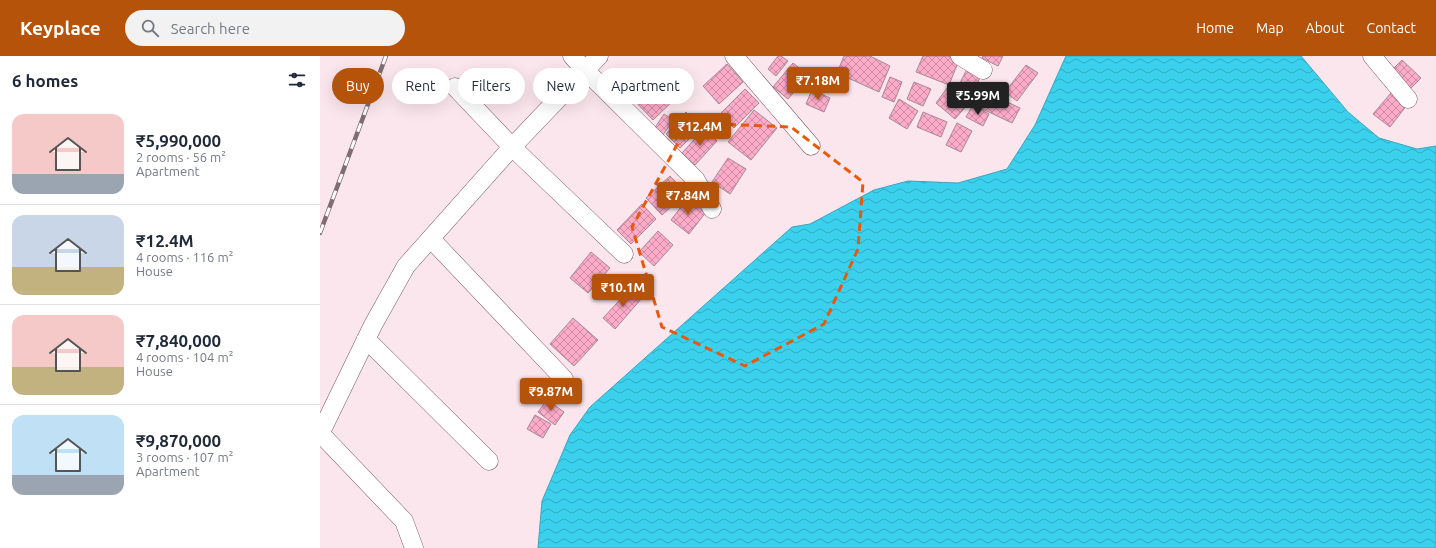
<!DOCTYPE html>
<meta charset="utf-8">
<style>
body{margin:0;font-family:Ubuntu,sans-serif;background:#f2f2f3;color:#1f2937;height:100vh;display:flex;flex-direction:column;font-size:15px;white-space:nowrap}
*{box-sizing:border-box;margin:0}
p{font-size:13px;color:#747a83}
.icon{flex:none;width:22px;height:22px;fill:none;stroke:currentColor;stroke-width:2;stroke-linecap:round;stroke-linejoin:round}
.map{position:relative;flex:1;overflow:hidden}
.details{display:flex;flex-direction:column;background:#fff;width:320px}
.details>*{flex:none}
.guide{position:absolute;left:12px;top:12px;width:380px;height:36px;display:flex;gap:8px}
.price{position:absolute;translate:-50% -34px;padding:0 9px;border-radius:4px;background:#b45309;color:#fff;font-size:13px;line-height:26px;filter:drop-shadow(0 1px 2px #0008)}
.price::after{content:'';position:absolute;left:50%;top:24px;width:12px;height:9px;margin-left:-6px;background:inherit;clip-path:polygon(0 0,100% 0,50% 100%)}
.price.current{background:#222;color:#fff}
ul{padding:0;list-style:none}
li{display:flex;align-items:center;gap:12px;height:100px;padding:0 12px}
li+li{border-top:1px solid #e0e1e3}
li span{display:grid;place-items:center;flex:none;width:112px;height:80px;border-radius:12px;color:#555}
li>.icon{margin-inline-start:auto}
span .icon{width:48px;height:48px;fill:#fffc;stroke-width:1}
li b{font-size:17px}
h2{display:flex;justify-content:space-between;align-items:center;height:48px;padding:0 12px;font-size:17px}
.tag{padding:0 14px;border-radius:18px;background:#fff;box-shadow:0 4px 16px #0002;font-size:14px;line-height:36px}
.tag.current{background:#b45309;color:#fff}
header{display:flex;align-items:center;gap:24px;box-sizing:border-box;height:56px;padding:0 20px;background:#b45309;color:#fff}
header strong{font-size:19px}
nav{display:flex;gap:22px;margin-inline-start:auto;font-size:14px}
.search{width:280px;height:36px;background:#f2f2f3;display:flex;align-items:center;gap:10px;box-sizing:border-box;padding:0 14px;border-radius:22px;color:#747a83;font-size:15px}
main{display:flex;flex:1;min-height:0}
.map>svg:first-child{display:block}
.water{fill:url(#water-waves);stroke:#3ea3ba}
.building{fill:url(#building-cross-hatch);stroke:#a88893}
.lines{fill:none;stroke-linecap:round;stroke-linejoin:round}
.street-casing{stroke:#785a65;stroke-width:19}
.street{stroke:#fff;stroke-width:18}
.rail-casing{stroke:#7e6e74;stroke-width:4.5}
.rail{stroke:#fafafa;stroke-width:3;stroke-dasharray:9;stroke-linecap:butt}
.marked{fill:none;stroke:#e8590c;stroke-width:3;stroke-dasharray:8 5;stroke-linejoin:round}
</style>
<header>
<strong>Keyplace</strong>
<div class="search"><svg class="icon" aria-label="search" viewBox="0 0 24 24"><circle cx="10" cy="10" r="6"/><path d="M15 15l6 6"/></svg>Search here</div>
<nav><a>Home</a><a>Map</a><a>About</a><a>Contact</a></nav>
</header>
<main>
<section class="details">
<h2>6 homes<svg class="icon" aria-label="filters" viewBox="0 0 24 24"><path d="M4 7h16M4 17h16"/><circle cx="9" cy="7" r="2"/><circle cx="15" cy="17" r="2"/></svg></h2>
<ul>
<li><span style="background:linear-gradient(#f6c9c9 75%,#9aa5b1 0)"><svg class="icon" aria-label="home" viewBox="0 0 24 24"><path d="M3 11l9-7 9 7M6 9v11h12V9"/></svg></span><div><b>₹5,990,000</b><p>2 rooms · 56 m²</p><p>Apartment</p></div></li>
<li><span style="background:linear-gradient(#c9d6e8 65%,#c2b280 0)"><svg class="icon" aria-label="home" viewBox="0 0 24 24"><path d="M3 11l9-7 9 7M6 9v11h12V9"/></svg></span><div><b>₹12.4M</b><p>4 rooms · 116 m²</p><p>House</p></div></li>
<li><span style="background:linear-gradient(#f6c9c9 65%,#c2b280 0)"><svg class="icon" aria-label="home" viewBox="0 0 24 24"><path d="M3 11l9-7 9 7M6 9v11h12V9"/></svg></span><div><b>₹7,840,000</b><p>4 rooms · 104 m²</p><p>House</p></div></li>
<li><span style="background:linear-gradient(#bfe0f5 75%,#9aa5b1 0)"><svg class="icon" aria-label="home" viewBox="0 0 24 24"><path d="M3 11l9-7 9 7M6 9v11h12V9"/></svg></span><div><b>₹9,870,000</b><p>3 rooms · 107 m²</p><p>Apartment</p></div></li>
</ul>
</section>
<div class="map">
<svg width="1116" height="492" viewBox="0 0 1116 492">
<defs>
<pattern id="water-waves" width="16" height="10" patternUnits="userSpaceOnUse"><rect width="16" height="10" fill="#3ad1ef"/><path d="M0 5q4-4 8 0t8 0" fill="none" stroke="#33abc3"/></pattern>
<pattern id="building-cross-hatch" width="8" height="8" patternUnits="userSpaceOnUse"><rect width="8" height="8" fill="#fcabc9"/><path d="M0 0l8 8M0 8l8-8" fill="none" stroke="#ce8ca4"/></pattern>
</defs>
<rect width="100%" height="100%" fill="#fce6ed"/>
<!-- water -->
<path class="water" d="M746 0H981L1028 56 1059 82 1097 93 1116 90V492H218L222 445 250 379 270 351 472 171 490 168 554 134 588 125 638 127 687 113 715 69Z"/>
<!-- building -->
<g class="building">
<path d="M458 0H461L468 5 456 20 448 13Z"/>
<path d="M524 0H550L570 10 559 36 517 17Z"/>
<path d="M603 0H628L639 4 629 29 596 16Z"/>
<path d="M663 0H683L678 10 662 2Z"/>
<path d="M1082 4 1101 22 1088 35 1070 16Z"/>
<path d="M473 7 488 19 468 43 453 31Z"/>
<path d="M407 8 423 26 399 48 383 30Z"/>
<path d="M706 9 718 17 697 45 685 36Z"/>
<path d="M647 13 661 20 649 42 636 35Z"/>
<path d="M339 15 361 37 333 64 311 41Z"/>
<path d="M570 21 582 26 574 46 562 41Z"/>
<path d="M594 26 611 33 603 50 587 43Z"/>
<path d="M627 32 648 48 635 63 616 47Z"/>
<path d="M425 33 439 47 414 72 400 58Z"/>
<path d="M660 33 700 52 692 67 652 48Z"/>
<path d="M492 34 510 42 504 56 486 48Z"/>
<path d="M1071 37 1087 49 1070 71 1053 58Z"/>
<path d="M579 43 598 55 587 73 569 62Z"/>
<path d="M653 49 669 58 663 70 646 61Z"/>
<path d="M434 54 457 72 431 104 408 86Z"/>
<path d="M366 56 381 71 360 92 346 78Z"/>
<path d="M603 56 627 66 621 81 597 71Z"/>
<path d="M344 58 353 64 343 79 334 73Z"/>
<path d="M637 67 652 75 641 96 626 89Z"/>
<path d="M384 73 397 85 375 109 362 97Z"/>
<path d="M408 102 426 113 410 138 392 126Z"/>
<path d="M350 120 366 137 342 159 326 142Z"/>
<path d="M368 142 386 156 369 178 351 164Z"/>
<path d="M322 148 336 163 311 188 297 174Z"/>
<path d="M338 175 353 189 334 210 319 196Z"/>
<path d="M271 196 290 212 268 237 250 222Z"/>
<path d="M311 232 322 242 295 273 283 262Z"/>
<path d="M253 262 278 284 254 310 230 288Z"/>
<path d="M227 344 244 356 235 369 218 356Z"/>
<path d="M215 359 231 368 223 382 207 373Z"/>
</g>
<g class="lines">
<!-- street casing -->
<g class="street-casing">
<g id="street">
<path d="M252 0 265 14 376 124 392 153"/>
<path d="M414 0 491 90"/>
<path d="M640 0 663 14"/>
<path d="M1052 0 1088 43"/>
<path d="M135 31 192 91 304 198"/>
<path d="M111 183 244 323"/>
<path d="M46 283 169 405"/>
<path d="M0 377 84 465 94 492"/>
<path d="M0 378 53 269 86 210 192 91 279 0"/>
</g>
</g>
<!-- street -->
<use href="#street" class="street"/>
<!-- rail casing -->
<g class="rail-casing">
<path id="rail" d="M0 177 66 0"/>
</g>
<!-- rail -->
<use href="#rail" class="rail"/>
</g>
<!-- marked area -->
<path class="marked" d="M369 67 471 71 543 126 538 193 504 268 425 310 342 271 312 171Z"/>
</svg>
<b class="price" style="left:498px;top:45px">₹7.18M</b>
<b class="price current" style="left:658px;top:60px">₹5.99M</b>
<b class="price" style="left:380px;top:91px">₹12.4M</b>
<b class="price" style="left:368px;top:160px">₹7.84M</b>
<b class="price" style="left:303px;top:252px">₹10.1M</b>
<b class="price" style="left:231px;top:356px">₹9.87M</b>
<div class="guide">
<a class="tag current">Buy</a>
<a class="tag">Rent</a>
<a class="tag">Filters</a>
<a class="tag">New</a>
<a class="tag">Apartment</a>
</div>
</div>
</main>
